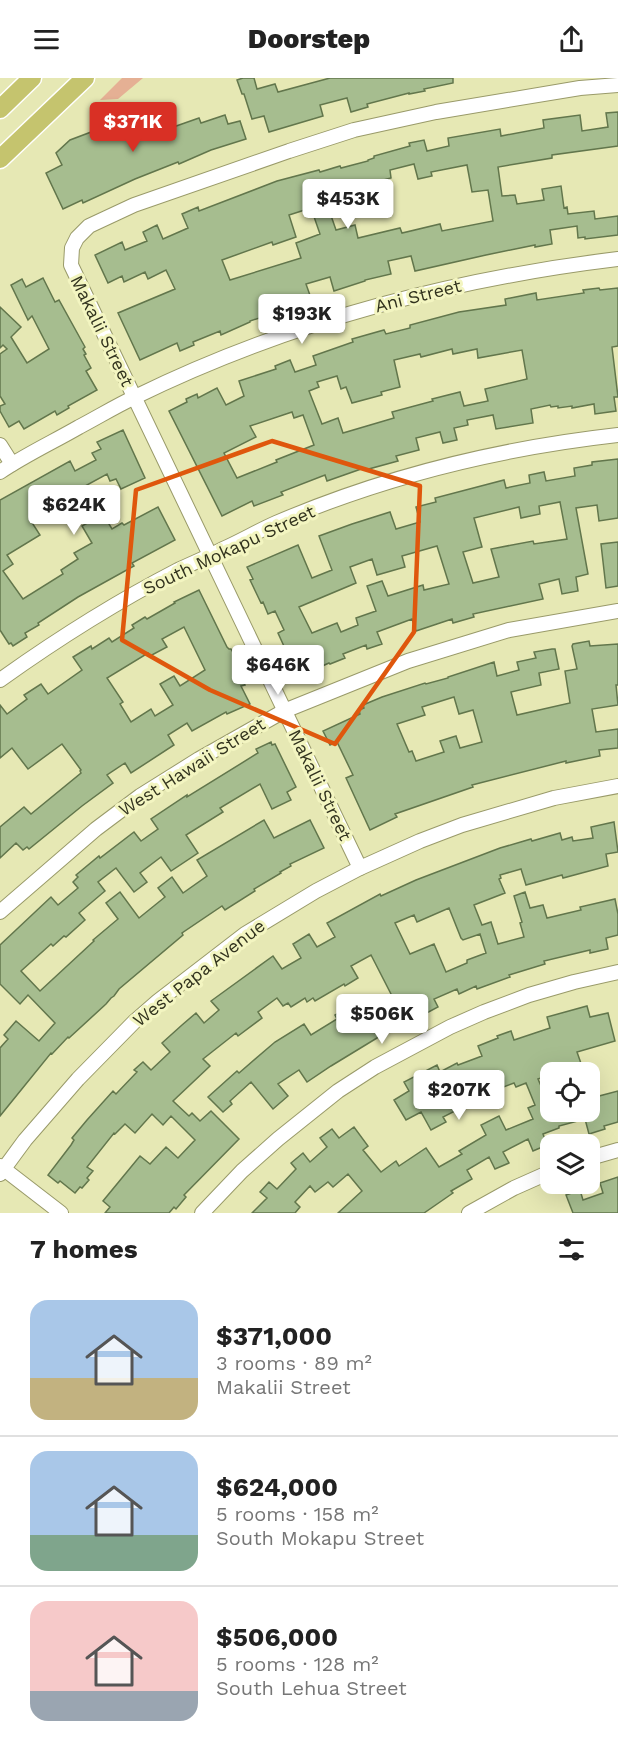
<!DOCTYPE html>
<meta charset="utf-8">
<style>
body{margin:0;font-family:"Work Sans",sans-serif;background:#f6f6f6;color:#222;height:100vh;display:flex;flex-direction:column;font-size:22px;white-space:nowrap}
*{box-sizing:border-box;margin:0}
p{font-size:20px;color:#767676}
.icon{flex:none;width:33px;height:33px;fill:none;stroke:currentColor;stroke-width:2;stroke-linecap:round;stroke-linejoin:round}
.map{position:relative;height:1135px;overflow:hidden}
.details{display:flex;flex-direction:column;background:#fff;flex:1}
.details>*{flex:none}
.fabs{position:absolute;left:540px;top:984px;display:grid;gap:12px}
.fabs a{display:grid;place-items:center;width:60px;height:60px;border-radius:12px;background:#fff;box-shadow:0 6px 24px #0002;font-size:30px}
.price{position:absolute;translate:-50% -51px;padding:0 14px;border-radius:6px;background:#fff;color:#222;font-size:20px;line-height:39px;filter:drop-shadow(0 2px 3px #0008)}
.price::after{content:'';position:absolute;left:50%;top:36px;width:18px;height:14px;margin-left:-9px;background:inherit;clip-path:polygon(0 0,100% 0,50% 100%)}
.price.active{background:#d93025;color:#fff}
ul{padding:0;list-style:none}
li{display:flex;align-items:center;gap:18px;height:150px;padding:0 30px}
li+li{border-top:2px solid #e0e0e0}
li span{display:grid;place-items:center;flex:none;width:168px;height:120px;border-radius:18px;color:#555}
li>.icon{margin-inline-start:auto}
span .icon{width:72px;height:72px;fill:#fffc;stroke-width:1}
li b{font-size:26px}
h2{display:flex;justify-content:space-between;align-items:center;height:72px;padding:0 30px;font-size:26px}
header{display:flex;justify-content:space-between;align-items:center;height:78px;padding:0 30px;background:#fff;font-size:27px;font-weight:800}
.map>svg:first-child{display:block}
.green{fill:#e5b094}
.building{fill:#a6bd8f;stroke:#62764c;stroke-width:1.5;fill-rule:evenodd}
.lines{fill:none;stroke-linecap:round;stroke-linejoin:round}
.minor-casing{stroke:#999a69;stroke-width:16}
.major-casing{stroke:#fff;stroke-width:21}
.minor{stroke:#fff;stroke-width:14}
.major{stroke:#c5c46e;stroke-width:18}
.marked{fill:none;stroke:#df570d;stroke-width:4.5;stroke-linejoin:round}
.labels{text-anchor:middle;stroke-width:6;stroke-linejoin:round;paint-order:stroke}
.street-label{font-size:18px;fill:#32331e;stroke:#f3f5c1}
</style>
<header><svg class="icon" aria-label="menu" viewBox="0 0 24 24"><path d="M4 6h16M4 12h16M4 18h16"/></svg>Doorstep<svg class="icon" aria-label="share" viewBox="0 0 24 24"><path d="M12 15V3M7 8l5-5 5 5M5 13v7h14v-7"/></svg></header>
<div class="map">
<svg width="618" height="1135" viewBox="0 0 618 1135">
<rect width="100%" height="100%" fill="#e6e8b4"/>
<!-- green -->
<path class="green" d="M122 0H143L118 21 100 22Z"/>
<!-- building -->
<g class="building">
<path d="M243 0H254L257 11 275 6 278 14 330 0H453V5L424 11 425 13 409 16V15L367 26 368 29 351 34 347 20 320 27 323 38 269 54 264 38 252 41 244 16H242L237 2Z"/>
<path d="M152 31 162 53 199 40 201 45 225 37 228 46 240 43 246 61 211 72 179 86 178 84 135 101 83 125 82 122 63 131 46 95 62 87 56 75 70 62Z"/>
<path d="M618 34V68L552 77V80L498 89 502 118 515 117 517 126 544 122 542 111 561 108 564 130 567 129 568 136 594 133 595 141 618 138V157L585 161V159L578 160 577 148 550 152 552 166 535 169V167L486 177 415 193 411 178 388 183 391 196 365 202V203L334 213 330 199 306 206 312 223 250 243V244L221 257 220 253 193 264 194 267 180 273 177 265 140 282 118 235 175 211 166 192 148 201 145 194 124 204 122 198 108 205 95 177 122 164 125 172 147 163 143 154 157 147 163 161 188 150 182 136 198 129 199 133 277 103 319 92 320 94 340 88 341 90 368 83V82L374 80V78L410 68 409 65 424 62 427 73 449 68 448 60 500 51 501 58 544 50 543 42 580 37 582 53 608 49 606 35ZM414 86 418 101 432 98 431 94 467 87 472 114 488 112 493 143 442 153 440 146 402 155 400 150 358 160 355 147 336 152 327 126 329 124 366 114 364 107 391 100 390 92ZM311 130 320 156 296 165 301 180 230 202 222 182 272 164 273 167 296 159 289 137Z"/>
<path d="M43 200 55 224 59 222 85 269 83 271 86 276 84 277 91 290 86 293 97 312 68 328 69 330 57 337 55 333 24 351 19 343 9 349 0 333V328L5 326 0 318V276L7 271 3 267 0 270V229L21 249 11 259 27 285 49 271 32 238 28 242 11 207 22 201 26 209Z"/>
<path d="M599 210 600 212 618 210V268L612 269 618 319H614L616 333 595 336 594 326 572 330V328L558 330V328L551 329 550 327 531 331 533 345 496 351 493 337 467 342 468 347 454 350 457 362 443 365 440 354 416 360 419 372 396 378 398 383 365 392 364 390 327 403 325 397 281 414 283 417 254 428 252 423 222 438 169 333 187 324 186 321 197 316 198 320 217 310 226 327 244 318 239 303 276 291 275 288 290 282 295 294 316 287 313 278 353 264 352 261 384 252 386 256 410 250V247L459 234 506 227 505 221 536 215 537 222 584 215 583 212ZM452 271 453 276 477 271 478 280 522 272 527 301 485 311 488 323 464 328 460 314 432 321 433 323 392 334 394 340 343 355 338 340 322 346 309 313 319 309 317 304 337 298 341 311 346 309 352 325 382 317 381 314 400 309 394 282 420 276 421 279ZM292 334 294 340 303 337 314 367 276 382 277 384 237 400 224 375 256 359 250 348Z"/>
<path d="M123 352 145 400 121 411 116 401 110 403 107 396 85 408 91 419 71 430 72 432 58 441 50 428 29 440 40 457 7 477 13 486 3 493 23 521 63 496 61 492 78 481 74 475 92 465 82 448 103 436 112 451 122 445 124 447 158 429 175 462 132 485 134 488 78 519 38 545 39 547 25 555 27 559 13 568 11 565 9 566 0 552V422L70 383 75 393 96 382 92 375 101 371 97 364Z"/>
<path d="M618 381V440L599 443 597 427 576 430 588 496 576 499 578 513 562 516 559 501 539 506 543 521 473 536 474 539 453 545 452 541 416 553 412 541 377 554 382 566 367 571 366 567 343 576 345 580 330 586 329 585 298 599 278 555 284 552 275 533 268 536 263 524 261 525 250 502 253 501 247 489 298 467 312 500 332 492 319 458 352 446 390 434 396 451 420 444 416 429 436 424 435 420 504 402 506 410 530 405 529 397 544 394 546 403 575 398 574 390 592 387V384ZM560 424 567 461 534 466 533 463 491 471 499 499 473 505 463 474 482 469 474 440 519 429 521 440 540 436 539 428ZM437 468 449 506 424 512 423 507 388 518 382 503 367 508 376 533 356 540 358 547 341 554 337 545 312 555 299 529 356 505 350 489 372 481 377 497 405 489 402 478Z"/>
<path d="M618 464V508L606 510 601 466Z"/>
<path d="M199 512 227 569 229 571H231L243 595 240 597 245 607 241 608 250 626 227 636 226 634 192 653 187 645 168 657 174 667 131 695 125 685 107 697 113 705 82 728 29 771 27 769 23 772 16 765 0 780V749L24 729 31 736 81 695 80 693 81 692 62 666 28 691 12 670 0 680V627L7 636 27 621 24 617 41 606 48 616 82 592 73 579 91 568 92 571 109 560 112 564 134 550 132 547 145 539 147 541 175 525 174 524ZM184 549 205 592 180 608 174 598 160 606 173 627 155 638 151 631 131 644 120 626 123 624 107 600 148 575 150 578 167 569 162 561Z"/>
<path d="M589 563 590 568 618 566V607H616L618 627 592 631 596 654 618 651V670L599 672 600 678 566 685V683L472 707 473 709 395 736 397 739 370 752 346 700 353 697 337 664 330 667 323 653 360 636 359 632 364 630 363 627 382 619 425 605 426 606 448 600V599L494 584 497 598 519 592 517 584 536 580 534 574 552 571H555L559 591 539 595 541 607 511 614 517 637 570 625 565 593 577 591 572 568 573 566ZM454 619 459 636 473 632 482 664 460 670 456 658 440 663 444 674 416 683 412 673 409 674 397 646 425 637 422 629Z"/>
<path d="M271 664 272 667 275 666 296 709 287 714 291 722 272 731 260 706 220 730 223 734 186 757 198 775 171 793 161 779 140 795 147 804 134 814 116 790 98 804 105 813 79 835 85 842 66 859 64 858 53 868 51 866 21 893 40 913 94 863 93 862 118 841 106 825 120 814 139 840 165 819 158 810 172 799 183 815 207 798 197 782 264 742 274 760 310 742 324 770 290 786 291 788 280 794 281 795 254 811 255 813 225 832 222 828 182 855 183 857 119 911 114 918 111 920 106 926 69 960 68 959 52 976 51 975 0 1038V970L8 961 4 957 16 943 39 963 55 945 28 917 20 926 0 906V867L51 819 58 827 78 810 73 804 78 799 76 797 99 778 100 780 134 754 141 763 158 751 151 741 187 717V719L258 675 256 671Z"/>
<path d="M614 744 618 774 606 776 608 788 563 800 562 797 526 807 521 791 500 797 501 800 499 801 505 815 474 827 482 847 491 844 498 866 524 859 520 845 522 844 514 818 525 814 530 830 543 827 547 840 581 832 580 829 615 821 618 836V857L606 860 608 871 590 875V872L544 883 545 886 509 897 510 899 477 911 476 908 459 916 457 911 434 921 438 929 423 937 419 929 396 941 400 946 331 988 307 1004 299 992 278 1006 288 1018 273 1031 251 1004 230 1023 232 1026 223 1034 208 1019 237 993 239 995 275 964 304 946 311 957 337 941 335 937 347 930 354 941 392 918 371 877 351 888 358 900 345 908 344 906 315 923 313 920 307 924 305 920 291 929 288 925 283 928 277 920 258 934 262 940 238 958 236 955 203 981 210 988 173 1023 189 1038 192 1035 200 1043 211 1033 239 1061 184 1117 186 1119 176 1131 174 1129 169 1135H105L110 1129 103 1123 140 1078 150 1086 166 1069 178 1080 195 1062 171 1038 163 1047 152 1036 135 1055 125 1046 115 1056 114 1055 87 1089 93 1093 87 1100 89 1102 82 1110 80 1109 75 1115 60 1103 58 1105 48 1097 71 1067 74 1062 72 1060 87 1042 113 1013 116 1016 137 994 134 992 143 984 151 992 170 974 162 965 182 947 196 935 204 945 219 932 211 923 273 878 282 891 301 880 293 866 309 856 317 869 335 859 327 845 380 816 381 818 416 802 500 770 531 761 532 763 560 755 562 762 572 759 573 763 593 760 591 749ZM449 830 461 860 463 862 480 856 486 875 467 882V885L446 894 434 866 410 876 395 845 414 837 417 844Z"/>
<path d="M587 928 590 939 608 935 615 963 577 974 584 994H550V997L538 1001 550 1029V1034H590V995H593L599 1018 618 1013V1044L604 1048 605 1051 589 1056 585 1041 559 1048V1050L543 1056 547 1067 533 1073 528 1061 503 1074 509 1085 495 1091 489 1079 467 1092 472 1101 451 1113 453 1115 424 1135H338L362 1113 348 1096 333 1109 328 1104 315 1114 310 1108 295 1124 300 1129 295 1135H252L267 1120 260 1114 269 1104 277 1111 296 1091 291 1085 303 1075 310 1084 327 1069 320 1060 332 1051 339 1060 354 1049 368 1068 363 1072 381 1094 396 1083 399 1088 426 1070 439 1089 462 1076 459 1073 486 1057 481 1047 499 1038 506 1052 533 1041 528 1030 535 1027 526 1005 516 1009 514 1005 480 1018 478 1013 456 1024 459 1031 443 1039 446 1044 431 1052 421 1034 406 1042 394 1022 409 1013 404 1004 437 987 440 994 457 985 458 987 482 978 478 968 498 960 497 958 511 953 514 962 550 950 547 939Z"/>
<path d="M618 1099V1135H573L566 1117 580 1112 583 1122 603 1115 600 1105Z"/>
</g>
<g class="lines">
<!-- minor casing -->
<g class="minor-casing">
<g id="minor">
<path d="M0 367 12 386"/>
<path d="M0 394C25 377 53 364 79 349 98 339 116 328 135 319 286 245 452 201 618 181"/>
<path d="M0 602C56 562 116 524 178 492 193 485 208 479 223 471 241 463 258 453 276 445 383 399 502 370 618 357"/>
<path d="M360 790 71 187 72 170 77 160 89 148 134 127 289 73 354 52 436 34 580 10 618 7"/>
<path d="M0 834 96 751 140 718 199 681 284 633 408 583 509 552 618 533"/>
<path d="M590 1080 618 1072"/>
<path d="M0 1088 61 1135"/>
<path d="M0 1096 25 1062 78 1001 134 944 158 923 245 856 316 813 360 790 420 763 462 747 554 720 618 708"/>
<path d="M202 1135 242 1093 278 1061 338 1013 375 989 450 949 484 934 529 917 574 904 618 894"/>
<path d="M469 1135 514 1110 550 1094"/>
</g>
</g>
<!-- major casing -->
<g class="major-casing">
<g id="major">
<path d="M0 31 32 0"/>
<path d="M0 81 85 0"/>
</g>
</g>
<!-- minor -->
<use href="#minor" class="minor"/>
<!-- major -->
<use href="#major" class="major"/>
</g>
<!-- marked area -->
<path class="marked" d="M272 363 420 408 414 554 335 666 210 612 122 562 136 412Z"/>
<g class="labels">
<!-- street labels -->
<g class="street-label">
<text transform="translate(418 218) rotate(-14)" y="6">Ani Street</text>
<text transform="translate(102 253) rotate(64)" y="6">Makalii Street</text>
<text transform="translate(229 472) rotate(-25)" y="6">South Mokapu Street</text>
<text transform="translate(192 689) rotate(-32)" y="6">West Hawaii Street</text>
<text transform="translate(320 707) rotate(64)" y="6">Makalii Street</text>
<text transform="translate(199 895) rotate(-38)" y="6">West Papa Avenue</text>
</g>
</g>
</svg>
<div class="fabs">
<a><svg class="icon" aria-label="locate" viewBox="0 0 24 24"><circle cx="12" cy="12" r="6"/><path d="M12 2v4M12 18v4M2 12h4M18 12h4"/></svg></a>
<a><svg class="icon" aria-label="layers" viewBox="0 0 24 24"><path d="M12 4l9 5-9 5-9-5zM3 14l9 5 9-5"/></svg></a>
</div>
<b class="price active" style="left:133px;top:75px">$371K</b>
<b class="price" style="left:348px;top:152px">$453K</b>
<b class="price" style="left:302px;top:267px">$193K</b>
<b class="price" style="left:74px;top:458px">$624K</b>
<b class="price" style="left:278px;top:618px">$646K</b>
<b class="price" style="left:382px;top:967px">$506K</b>
<b class="price" style="left:459px;top:1043px">$207K</b>
</div>
<section class="details">
<h2>7 homes<svg class="icon" aria-label="filters" viewBox="0 0 24 24"><path d="M4 7h16M4 17h16"/><circle cx="9" cy="7" r="2"/><circle cx="15" cy="17" r="2"/></svg></h2>
<ul>
<li><span style="background:linear-gradient(#a9c7e8 65%,#c2b280 0)"><svg class="icon" aria-label="home" viewBox="0 0 24 24"><path d="M3 11l9-7 9 7M6 9v11h12V9"/></svg></span><div><b>$371,000</b><p>3 rooms · 89 m²</p><p>Makalii Street</p></div></li>
<li><span style="background:linear-gradient(#a9c7e8 70%,#7fa58c 0)"><svg class="icon" aria-label="home" viewBox="0 0 24 24"><path d="M3 11l9-7 9 7M6 9v11h12V9"/></svg></span><div><b>$624,000</b><p>5 rooms · 158 m²</p><p>South Mokapu Street</p></div></li>
<li><span style="background:linear-gradient(#f6c9c9 75%,#9aa5b1 0)"><svg class="icon" aria-label="home" viewBox="0 0 24 24"><path d="M3 11l9-7 9 7M6 9v11h12V9"/></svg></span><div><b>$506,000</b><p>5 rooms · 128 m²</p><p>South Lehua Street</p></div></li>
</ul>
</section>
